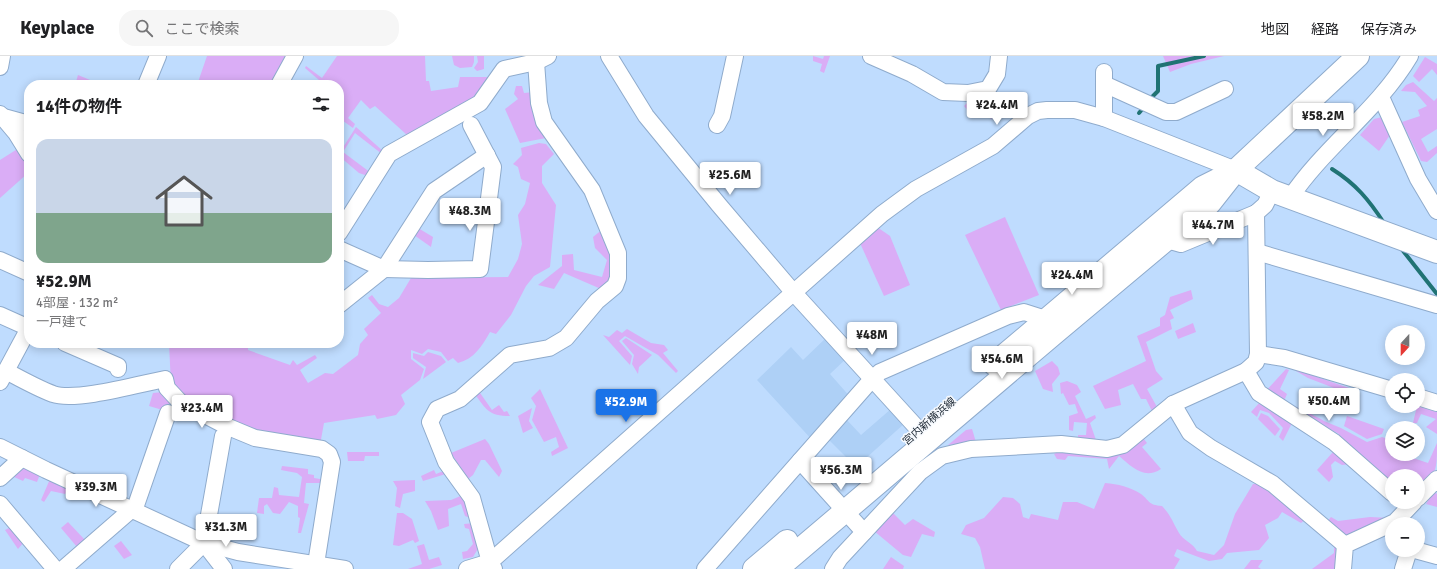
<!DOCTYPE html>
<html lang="ja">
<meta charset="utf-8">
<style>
body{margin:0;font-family:Signika,"Noto Sans JP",sans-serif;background:#f6f6f6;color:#202124;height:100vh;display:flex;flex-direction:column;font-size:15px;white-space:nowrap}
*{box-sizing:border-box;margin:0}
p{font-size:13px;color:#757577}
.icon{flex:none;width:22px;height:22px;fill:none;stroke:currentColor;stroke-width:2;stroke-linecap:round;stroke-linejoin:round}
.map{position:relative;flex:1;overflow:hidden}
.details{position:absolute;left:24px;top:24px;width:320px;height:268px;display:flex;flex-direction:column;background:#fff;border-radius:16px;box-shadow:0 2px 10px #0003}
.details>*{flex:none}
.needle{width:26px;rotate:201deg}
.controls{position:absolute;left:1385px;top:269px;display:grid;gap:8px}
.controls a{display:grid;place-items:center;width:40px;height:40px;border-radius:50%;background:#fff;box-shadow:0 2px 10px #0003;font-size:20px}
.price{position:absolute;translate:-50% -34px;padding:0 9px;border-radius:4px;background:#fff;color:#222;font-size:13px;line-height:26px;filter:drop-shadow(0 1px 2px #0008)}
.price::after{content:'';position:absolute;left:50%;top:24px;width:12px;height:9px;margin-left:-6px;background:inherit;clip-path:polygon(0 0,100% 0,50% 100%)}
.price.selected{background:#1a73e8;color:#fff}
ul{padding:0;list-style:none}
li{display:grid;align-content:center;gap:8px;height:212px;padding:0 12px}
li+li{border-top:1px solid #e0e0e0}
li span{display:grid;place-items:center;height:124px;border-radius:12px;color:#555}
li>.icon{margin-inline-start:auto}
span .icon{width:72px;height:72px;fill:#fffc;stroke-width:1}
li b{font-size:17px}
h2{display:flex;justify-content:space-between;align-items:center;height:48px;padding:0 12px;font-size:17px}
header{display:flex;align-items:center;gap:24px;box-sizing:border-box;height:56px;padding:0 20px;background:#fff;border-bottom:1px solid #e0e0e0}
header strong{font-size:19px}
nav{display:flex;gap:22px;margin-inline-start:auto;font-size:14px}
.search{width:280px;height:36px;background:#f6f6f6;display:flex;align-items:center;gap:10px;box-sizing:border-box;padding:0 14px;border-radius:16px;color:#757577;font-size:15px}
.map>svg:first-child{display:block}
.built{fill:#aed0f6}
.green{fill:#daadf6}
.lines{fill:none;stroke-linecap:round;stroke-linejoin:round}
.stream{stroke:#207374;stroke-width:4}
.street-casing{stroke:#8fabcc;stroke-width:18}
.secondary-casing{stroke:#8fabcc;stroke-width:24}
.street{stroke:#fff;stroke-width:16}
.secondary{stroke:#fff;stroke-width:22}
.labels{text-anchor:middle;stroke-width:3;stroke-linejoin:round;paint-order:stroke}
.street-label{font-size:11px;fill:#1d2834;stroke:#f7fafe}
</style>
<header>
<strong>Keyplace</strong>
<div class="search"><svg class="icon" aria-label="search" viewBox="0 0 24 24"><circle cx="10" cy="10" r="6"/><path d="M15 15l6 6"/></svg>ここで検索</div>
<nav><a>地図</a><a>経路</a><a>保存済み</a></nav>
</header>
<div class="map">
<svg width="1437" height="513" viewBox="0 0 1437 513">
<rect width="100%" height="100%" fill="#bfdcfe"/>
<!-- built -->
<g class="built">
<path d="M828 280 848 301 830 318 852 343 814 386 757 324 791 291 803 304Z"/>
<path d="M891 353 905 367 856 411 829 384 845 362 861 379Z"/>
</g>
<!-- green -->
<g class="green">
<path d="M207 0H285L271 29H197Z"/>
<path d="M337 0H425L426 25H429L431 35 458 31 460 21H493L475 47 407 79 375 50 370 53 361 44 348 62 355 68 353 72 339 62V29H315L319 24 305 12 306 10 322 22Z"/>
<path d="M452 0H474V6L472 11 460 12 454 9Z"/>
<path d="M477 0H484V13L477 15 474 12 478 6Z"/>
<path d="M813 0 823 3 824 0H830L824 17 820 15 822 8 813 5Z"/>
<path d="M1163 0H1224L1191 8 1170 16Z"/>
<path d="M1425 1 1437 8V19L1432 13 1419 26 1413 20Z"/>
<path d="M78 19 95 26 93 29H75Z"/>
<path d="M1413 26 1434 45 1437 42V73L1421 83 1428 96 1437 90V97L1427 106 1421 105 1402 66 1420 60 1418 54 1427 50 1415 36 1401 35 1406 29Z"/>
<path d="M516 30H522L524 37 534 36 540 67 546 82 520 87 505 53 518 43 514 38Z"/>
<path d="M971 43 993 64 974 52 969 56 964 50Z"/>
<path d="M1382 61 1390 79 1379 95 1360 79 1374 63Z"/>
<path d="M356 71 384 96 382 98 355 77 343 96 371 117 368 120 359 117 339 100V92L342 93Z"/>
<path d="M539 87 546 88 554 98 542 110V127L556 149 550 211 534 220 526 230 511 259 496 278 490 276C482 290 474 303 458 307L453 302 448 305 441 296 428 293 422 298 411 294V303L424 313 420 324 401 339 405 348 396 359 377 363 375 359 324 367 320 389 260 376 183 343 171 329 169 287H238L248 291V294L290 309 293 304 297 309 315 299 317 302 300 314 308 327 325 317 333 318 358 299 360 288 368 279 364 273 381 257 368 242 372 239 379 248 388 251 399 242 411 222 508 221 518 203 522 188 518 159 525 148 530 127 521 123 518 111 513 108 522 99 521 92Z"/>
<path d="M19 92 25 100 28 117 0 142V104Z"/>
<path d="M1005 161 1039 239 1001 254 965 179Z"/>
<path d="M877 171 890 180 910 229 884 240 860 187Z"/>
<path d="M418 172 433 181 431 191 414 179Z"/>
<path d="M603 173 610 194 612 221 601 233 564 217 554 233 538 229 562 210V199L573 198 574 214 602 221 607 204 595 192 593 181Z"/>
<path d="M1191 234 1193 243 1170 254 1174 262 1170 264 1172 273 1146 286 1156 315 1163 323 1147 333 1157 351 1152 355 1146 343H1141L1133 328 1118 334 1121 349 1105 353 1093 330 1146 305 1137 280 1160 270V262L1165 259 1170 241Z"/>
<path d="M1193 267 1196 276 1178 283 1175 275Z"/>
<path d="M627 273 651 287 664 289 668 294 663 297 678 315 676 317 658 299 625 280 619 285 632 300 630 309 603 279 609 281 617 274 622 277Z"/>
<path d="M626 282 652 299 639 311 638 318 632 308 634 299 622 285Z"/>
<path d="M428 296 441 300 446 306 423 323 426 311 413 302V297L424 300Z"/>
<path d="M1052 305 1058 311 1060 318 1052 328 1053 336 1043 333 1035 315Z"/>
<path d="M1291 312 1352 333 1349 345 1333 338 1334 332 1308 322Z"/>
<path d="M1286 313 1289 314 1280 333 1287 338 1284 345 1321 363 1324 365 1341 372 1367 386 1382 381 1388 383 1386 388 1392 391V398H1401L1428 407 1437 387C1437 415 1437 416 1418 437V420H1392V444L1352 408 1342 409 1335 405 1331 409 1333 421 1329 426 1317 414 1341 387 1337 384 1339 378 1326 371 1323 375 1265 336Z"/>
<path d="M1067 325 1077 329 1081 336 1075 340 1086 363 1095 359 1096 362 1090 367 1096 384 1078 383V379H1086L1087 367 1074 366 1073 375 1069 374V360L1078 357 1075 348 1069 349 1063 337 1061 338 1060 327Z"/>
<path d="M540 333 568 392 552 400 551 396 559 391 556 381 544 386 532 364 536 350 531 342Z"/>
<path d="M478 334 492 354 499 349 504 356 507 355 510 360C488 360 486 353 474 337Z"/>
<path d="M163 336 171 343 166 355 149 350 153 337Z"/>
<path d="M1261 345 1292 367 1283 385 1279 381 1283 372 1269 357 1260 354 1257 361 1251 356Z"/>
<path d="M1417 350 1437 356V378L1426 371 1436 363 1421 358 1417 367H1413Z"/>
<path d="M532 352 529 365 533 372 523 377 518 360Z"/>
<path d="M1261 357 1268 360 1280 373 1275 380 1258 363Z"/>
<path d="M1347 360 1384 373 1382 378 1367 383 1344 370Z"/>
<path d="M972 373 976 386 948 389 966 374Z"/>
<path d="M1143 382 1147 387 1142 391 1161 413C1144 424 1132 411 1119 400L1109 413 1107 403 1068 400 1065 404 1057 403 1054 398 1069 391Z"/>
<path d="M485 383 489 388 502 415 499 421 485 404H481L473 419 468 423 451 397Z"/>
<path d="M347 396H379V400H365L364 405H348Z"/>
<path d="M23 409 40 418 37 426 25 422 23 425 12 420Z"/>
<path d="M282 410 308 413V418L314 419V422L326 424 325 427H306L304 447 309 448 301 477H298L300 462 298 461V450L289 446 280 458 273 457 267 448 264 450V458L257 457 259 442H272L274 431 278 432 279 439 299 441 302 421 297 417 281 414Z"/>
<path d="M434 414 436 418 446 414 449 417 423 425 421 420Z"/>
<path d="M50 423 69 432 65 438 51 435 44 446 41 444Z"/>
<path d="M415 424V435L403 438 400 452 395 450 397 432 393 425Z"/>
<path d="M1105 427C1118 428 1130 431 1141 438 1150 445 1148 449 1162 450 1172 461 1172 465 1179 477 1183 484 1193 487 1197 495L1214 499 1224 489 1235 458 1253 428H1262L1306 463 1301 467 1282 456 1278 462 1265 469 1269 482 1259 494 1227 497 1222 503 1209 505 1177 493 1174 500 1180 503 1174 513H985L980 491 975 482 961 478 966 469 984 462 1003 441 1013 442 1020 448 1023 461 1029 463 1031 458 1058 464 1063 446H1077L1094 453Z"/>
<path d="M1434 435 1437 438V451L1426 448Z"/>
<path d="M463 439 473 463 465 460 461 448 448 453 449 470 438 474 431 455 425 445 451 444Z"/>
<path d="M397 457H403L412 463 419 485 415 487 413 484 399 490 393 489Z"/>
<path d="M893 457 905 469 913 463 935 476 934 481 922 478 911 501 903 499 874 475Z"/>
<path d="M1331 461 1338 465 1370 461 1391 462 1346 484 1326 467Z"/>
<path d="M68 466 85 484 77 491 61 472Z"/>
<path d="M475 467 479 491 473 501 463 503 462 496 467 495 473 488 469 473 465 472 464 468Z"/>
<path d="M13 470 25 485 18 493 5 474Z"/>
<path d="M121 485 132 499 124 503 114 490Z"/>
<path d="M1334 487 1340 491 1337 513H1312L1334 497Z"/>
<path d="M424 488 429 504 439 501 442 509 429 513H408L422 508 417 490Z"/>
<path d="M891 501 904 510 903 513H883Z"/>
<path d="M1251 504H1263L1258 511 1261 513H1244Z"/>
</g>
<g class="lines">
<!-- stream -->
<g class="stream">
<path d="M1149 44 1158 35V10L1204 0"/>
<path d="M1139 57 1145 50"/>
<path d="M1332 113C1356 128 1369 144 1384 167"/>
<path d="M1400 191 1437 238"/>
</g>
<!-- street casing -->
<g class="street-casing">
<g id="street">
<path d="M609 0 646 60 719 149 794 237 928 384"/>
<path d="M871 0 912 18 943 36 968 37 988 33 997 18 999 0"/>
<path d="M0 11 2 0"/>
<path d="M1104 16V62"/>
<path d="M1104 28 1166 56H1176L1225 33"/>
<path d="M146 29 158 0"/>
<path d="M279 29 295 0"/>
<path d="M1381 41 1418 123 1437 155"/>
<path d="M0 58 16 77 29 98"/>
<path d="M0 60 29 68"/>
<path d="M717 69 722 60 735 0"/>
<path d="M1290 142C1325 90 1378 54 1410 0"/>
<path d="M339 177 389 98 480 47 504 13 536 6 548 0"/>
<path d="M1167 184 1181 188 1256 157"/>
<path d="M339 193 384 213 428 214 480 213 493 111 471 69"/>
<path d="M1257 196 1437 249"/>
<path d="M0 204 29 217"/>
<path d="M339 249 384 213 434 135 487 99"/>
<path d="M0 259 29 272"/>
<path d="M65 287 118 310V313"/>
<path d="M1258 298 1284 302 1392 334"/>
<path d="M6 315C21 323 37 332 53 338 76 346 139 328 165 323L167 332 180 346 226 370 255 382 322 393 329 398 332 406 316 508"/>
<path d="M1246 315 1259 337 1334 386 1392 437"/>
<path d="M0 326 29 272"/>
<path d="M1418 341 1437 347"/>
<path d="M1173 348 1190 377 1211 392 1273 428 1345 489"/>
<path d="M0 391 46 414 204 487 238 496 345 513"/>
<path d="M800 405 864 476"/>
<path d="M0 422 22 402"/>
<path d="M1418 442 1437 423"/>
<path d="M0 448 55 513"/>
<path d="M134 455 168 357"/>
<path d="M204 487 224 513"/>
<path d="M1415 494 1437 500"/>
<path d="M63 513 131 454"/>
<path d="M178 513 204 487 223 380"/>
<path d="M467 513 490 506 882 158 916 133 993 90 1028 60 1038 55 1047 54H1075L1104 62 1236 114"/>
<path d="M494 513 490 506 472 442 446 406 430 366 437 353 460 343 510 299 549 292 566 282 597 245 615 230 618 222V197L592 134 544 66 539 47 536 6"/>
<path d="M705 513 873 322 880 316 1008 260 1024 256 1046 263"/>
<path d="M833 513 840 502 920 416 942 400 971 393 1061 388 1107 393 1123 389 1173 348 1246 315 1256 306 1258 298 1256 157 1265 149 1272 135"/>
<path d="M1343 513 1345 489 1395 466 1414 446"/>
<path d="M1403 513 1409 494"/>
</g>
</g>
<!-- secondary casing -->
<g class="secondary-casing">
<g id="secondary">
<path d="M1236 114 1272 135 1437 196"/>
<path d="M994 308 1203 131 1229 118"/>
<path d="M754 513 787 485"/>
<path d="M777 513 1057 275 1210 147 1236 114 1358 0"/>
</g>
</g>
<!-- street -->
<use href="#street" class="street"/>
<!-- secondary -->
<use href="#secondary" class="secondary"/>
</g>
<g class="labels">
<!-- street labels -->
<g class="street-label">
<text transform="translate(929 365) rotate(-41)" y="4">宮内新横浜線</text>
</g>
</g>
</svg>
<div class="controls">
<a><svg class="needle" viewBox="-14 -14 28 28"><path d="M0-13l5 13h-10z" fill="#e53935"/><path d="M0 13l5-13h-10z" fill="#757577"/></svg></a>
<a><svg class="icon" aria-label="locate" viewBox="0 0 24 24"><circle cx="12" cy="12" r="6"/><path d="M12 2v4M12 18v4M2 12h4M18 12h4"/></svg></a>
<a><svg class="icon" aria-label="layers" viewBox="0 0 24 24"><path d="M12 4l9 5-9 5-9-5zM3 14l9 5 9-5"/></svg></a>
<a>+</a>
<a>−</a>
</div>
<b class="price" style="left:997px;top:70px">¥24.4M</b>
<b class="price" style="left:1323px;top:81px">¥58.2M</b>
<b class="price" style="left:730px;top:140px">¥25.6M</b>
<b class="price" style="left:470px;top:176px">¥48.3M</b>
<b class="price" style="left:1213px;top:190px">¥44.7M</b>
<b class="price" style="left:1072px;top:240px">¥24.4M</b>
<b class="price" style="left:872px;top:300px">¥48M</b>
<b class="price" style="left:1002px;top:324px">¥54.6M</b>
<b class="price" style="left:1329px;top:366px">¥50.4M</b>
<b class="price selected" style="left:626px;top:367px">¥52.9M</b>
<b class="price" style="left:202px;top:373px">¥23.4M</b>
<b class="price" style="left:841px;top:435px">¥56.3M</b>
<b class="price" style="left:96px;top:452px">¥39.3M</b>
<b class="price" style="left:226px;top:492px">¥31.3M</b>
<section class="details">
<h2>14件の物件<svg class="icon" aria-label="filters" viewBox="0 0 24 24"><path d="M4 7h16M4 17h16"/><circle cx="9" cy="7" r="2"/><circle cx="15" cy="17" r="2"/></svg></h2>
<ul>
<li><span style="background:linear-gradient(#c9d6e8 60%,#7fa58c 0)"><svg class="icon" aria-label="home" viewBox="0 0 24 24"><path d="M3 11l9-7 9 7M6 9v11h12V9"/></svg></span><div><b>¥52.9M</b><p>4部屋 · 132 m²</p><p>一戸建て</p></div></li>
</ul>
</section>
</div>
